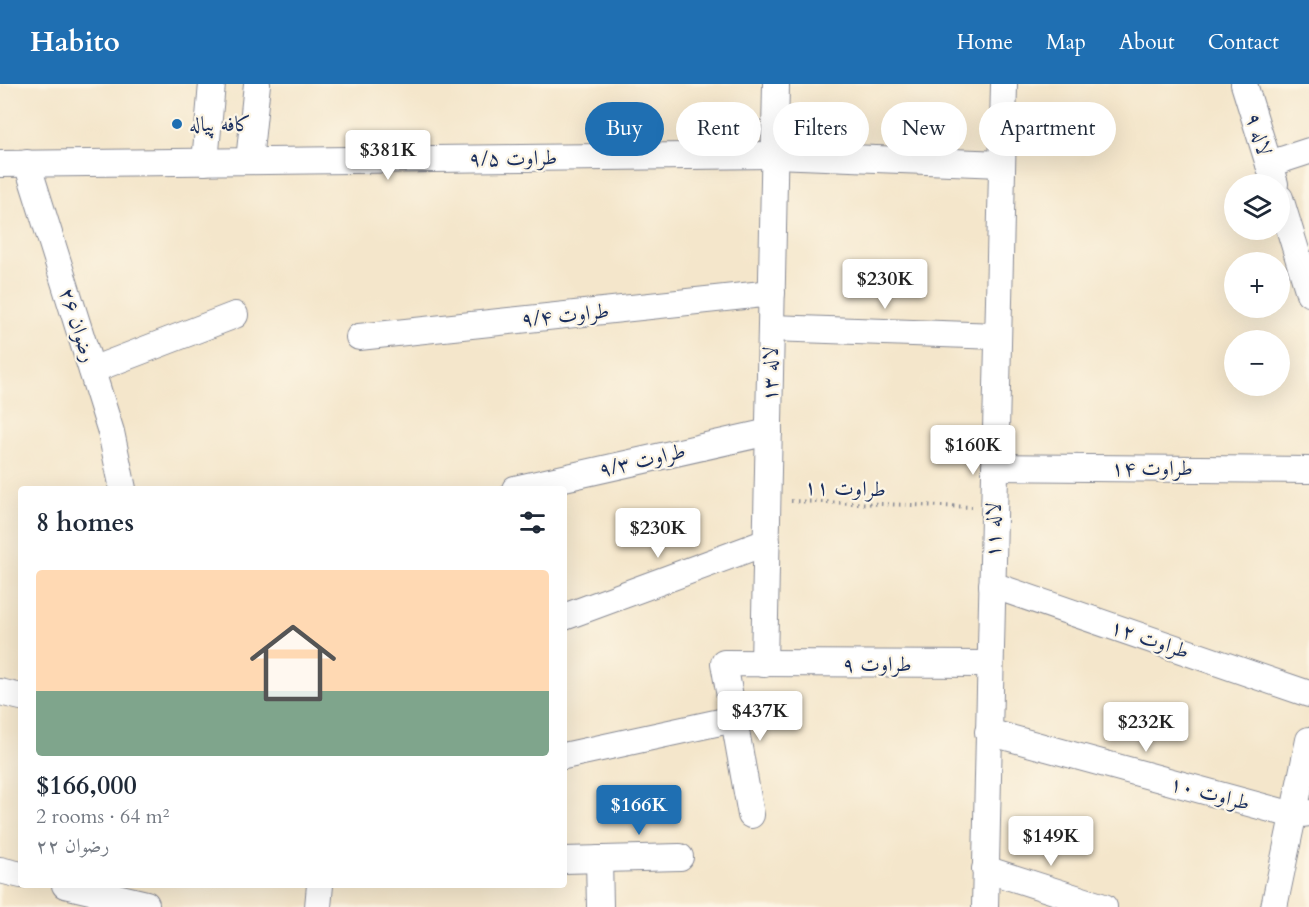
<!DOCTYPE html>
<meta charset="utf-8">
<style>
body{margin:0;font-family:Cardo,Amiri,serif;background:#f2f2f3;color:#1f2937;height:100vh;display:flex;flex-direction:column;font-size:22px;white-space:nowrap}
*{box-sizing:border-box;margin:0}
p{font-size:20px;color:#747a83}
.icon{flex:none;width:33px;height:33px;fill:none;stroke:currentColor;stroke-width:2;stroke-linecap:round;stroke-linejoin:round}
.map{position:relative;flex:1;overflow:hidden}
.side{position:absolute;left:18px;top:402px;width:549px;height:402px;display:flex;flex-direction:column;background:#fff;border-radius:6px;box-shadow:0 6px 24px #0002}
.side>*{flex:none}
.top-card{position:absolute;left:585px;top:18px;width:570px;height:54px;display:flex;gap:12px}
.tools{position:absolute;left:1224px;top:90px;display:grid;gap:12px}
.tools a{display:grid;place-items:center;width:66px;height:66px;border-radius:50%;background:#fff;box-shadow:0 6px 24px #0002;font-size:30px}
.price{position:absolute;translate:-50% -51px;padding:0 14px;border-radius:6px;background:#fff;color:#222;font-size:20px;line-height:39px;filter:drop-shadow(0 2px 3px #0008)}
.price::after{content:'';position:absolute;left:50%;top:36px;width:18px;height:14px;margin-left:-9px;background:inherit;clip-path:polygon(0 0,100% 0,50% 100%)}
.price.selected{background:#1f6fb2;color:#fff}
ul{padding:0;list-style:none}
li{display:grid;align-content:center;gap:12px;height:318px;padding:0 18px}
li+li{border-top:2px solid #e0e1e3}
li span{display:grid;place-items:center;height:186px;border-radius:6px;color:#555}
li>.icon{margin-inline-start:auto}
span .icon{width:108px;height:108px;fill:#fffc;stroke-width:1}
li b{font-size:26px}
h2{display:flex;justify-content:space-between;align-items:center;height:72px;padding:0 18px;font-size:26px}
.pill{padding:0 21px;border-radius:27px;background:#fff;box-shadow:0 6px 24px #0002;font-size:21px;line-height:54px}
.pill.selected{background:#1f6fb2;color:#fff}
header{display:flex;align-items:center;gap:36px;box-sizing:border-box;height:84px;padding:0 30px;background:#1f6fb2;color:#fff}
header strong{font-size:28px}
nav{display:flex;gap:33px;margin-inline-start:auto;font-size:21px}
.map>svg:first-child{display:block}
.lines{fill:none;stroke-linecap:round;stroke-linejoin:round}
.street-casing{stroke:#888a94;stroke-width:28}
.path{stroke:#888a94;stroke-width:4;stroke-dasharray:1.5 4.5;stroke-linecap:butt}
.street{stroke:#fff;stroke-width:26}
.poi-dot{fill:#1f6fb2;stroke:#fcf5e5;stroke-width:2}
.labels{text-anchor:middle;stroke-width:4.5;stroke-linejoin:round;paint-order:stroke}
.poi-label{font-size:21px;fill:#1b2f5e;stroke:#fcf5e5;text-anchor:start}
.street-label{font-size:21px;fill:#1b2f5e;stroke:#fcf5e5}
</style>
<header>
<strong>Habito</strong>
<nav><a>Home</a><a>Map</a><a>About</a><a>Contact</a></nav>
</header>
<div class="map">
<svg width="1309" height="823" viewBox="0 0 1309 823">
<rect width="100%" height="100%" fill="#fcf5e5"/>
<filter id="ink" filterUnits="userSpaceOnUse"><feTurbulence type="fractalNoise" baseFrequency=".0167" numOctaves="2"/><feDisplacementMap in="SourceGraphic" scale="12" xChannelSelector="R" yChannelSelector="G"/><feConvolveMatrix kernelMatrix="1 2 1 2 8 2 1 2 1" color-interpolation-filters="sRGB"/></filter>
<filter id="wash" filterUnits="userSpaceOnUse"><feTurbulence type="fractalNoise" baseFrequency=".008" numOctaves="4" result="noise"/><feDisplacementMap in="SourceGraphic" scale="24" xChannelSelector="R" yChannelSelector="G"/><feGaussianBlur stdDeviation="1.35" result="paint"/><feColorMatrix in="noise" values="0 0 0 0 0 0 0 0 0 0 0 0 0 0 0 0 0 1.4 0 .05"/><feComposite in="paint" operator="in"/></filter>
<g filter="url(#wash)">
<rect width="100%" height="100%" fill="#f4e6cb"/>
</g>
<g filter="url(#ink)">
<g class="lines">
<!-- street casing -->
<g class="street-casing">
<g id="street">
<path d="M1244 0 1275 100"/>
<path d="M249 77 257 0"/>
<path d="M205 78 212 0"/>
<path d="M27 79 111 348 123 405"/>
<path d="M0 80 775 71 1002 80"/>
<path d="M1269 80 1309 67"/>
<path d="M1280 114 1309 209"/>
<path d="M771 244 998 252"/>
<path d="M359 253 772 209"/>
<path d="M92 286 235 231"/>
<path d="M995 383 1309 386"/>
<path d="M515 405 769 348"/>
<path d="M992 501 1309 610"/>
<path d="M564 533 767 458"/>
<path d="M764 580 776 0"/>
<path d="M0 608 21 613"/>
<path d="M988 648 1293 731 1309 729"/>
<path d="M564 672 734 635"/>
<path d="M751 731 724 579 990 580"/>
<path d="M599 775 600 823"/>
<path d="M564 776 680 773"/>
<path d="M985 785 1104 823"/>
<path d="M0 786 21 791"/>
<path d="M65 801 146 820"/>
<path d="M318 823 320 801"/>
<path d="M985 823 1004 0"/>
<path d="M1274 823 1309 656"/>
</g>
</g>
<!-- path -->
<path class="path" d="M791 417 972 423"/>
<!-- street -->
<use href="#street" class="street"/>
</g>
</g>
<!-- markers -->
<circle class="poi-dot" cx="177" cy="40" r="6"/>
<g class="labels">
<!-- poi labels -->
<g class="poi-label">
<text x="189" y="47">کافه پیاله</text>
</g>
<!-- street labels -->
<g class="street-label">
<text transform="translate(1259 50) rotate(73)" y="7">لاله ۹</text>
<text transform="translate(513 74) rotate(-1)" y="7">طراوت ۹/۵</text>
<text transform="translate(565 231) rotate(-6)" y="7">طراوت ۹/۴</text>
<text transform="translate(78 241) rotate(72)" y="7">رضوان ۲۶</text>
<text transform="translate(770 290) rotate(-89)" y="7">لاله ۱۳</text>
<text transform="translate(642 376) rotate(-13)" y="7">طراوت ۹/۳</text>
<text x="1152" y="391">طراوت ۱۴</text>
<text transform="translate(845 404) rotate(2)" y="7">طراوت ۱۱</text>
<text transform="translate(993 446) rotate(-89)" y="7">لاله ۱۱</text>
<text transform="translate(1150 555) rotate(19)" y="7">طراوت ۱۲</text>
<text x="877" y="587">طراوت ۹</text>
<text transform="translate(1210 709) rotate(15)" y="7">طراوت ۱۰</text>
</g>
</g>
</svg>
<div class="tools">
<a><svg class="icon" aria-label="layers" viewBox="0 0 24 24"><path d="M12 4l9 5-9 5-9-5zM3 14l9 5 9-5"/></svg></a>
<a>+</a>
<a>−</a>
</div>
<b class="price" style="left:388px;top:97px">$381K</b>
<b class="price" style="left:885px;top:226px">$230K</b>
<b class="price" style="left:973px;top:392px">$160K</b>
<b class="price" style="left:658px;top:475px">$230K</b>
<b class="price" style="left:760px;top:658px">$437K</b>
<b class="price" style="left:1146px;top:669px">$232K</b>
<b class="price selected" style="left:639px;top:752px">$166K</b>
<b class="price" style="left:1051px;top:783px">$149K</b>
<div class="top-card">
<a class="pill selected">Buy</a>
<a class="pill">Rent</a>
<a class="pill">Filters</a>
<a class="pill">New</a>
<a class="pill">Apartment</a>
</div>
<section class="side">
<h2>8 homes<svg class="icon" aria-label="filters" viewBox="0 0 24 24"><path d="M4 7h16M4 17h16"/><circle cx="9" cy="7" r="2"/><circle cx="15" cy="17" r="2"/></svg></h2>
<ul>
<li><span style="background:linear-gradient(#ffd9b3 65%,#7fa58c 0)"><svg class="icon" aria-label="home" viewBox="0 0 24 24"><path d="M3 11l9-7 9 7M6 9v11h12V9"/></svg></span><div><b>$166,000</b><p>2 rooms · 64 m²</p><p>رضوان ۲۲</p></div></li>
</ul>
</section>
</div>
